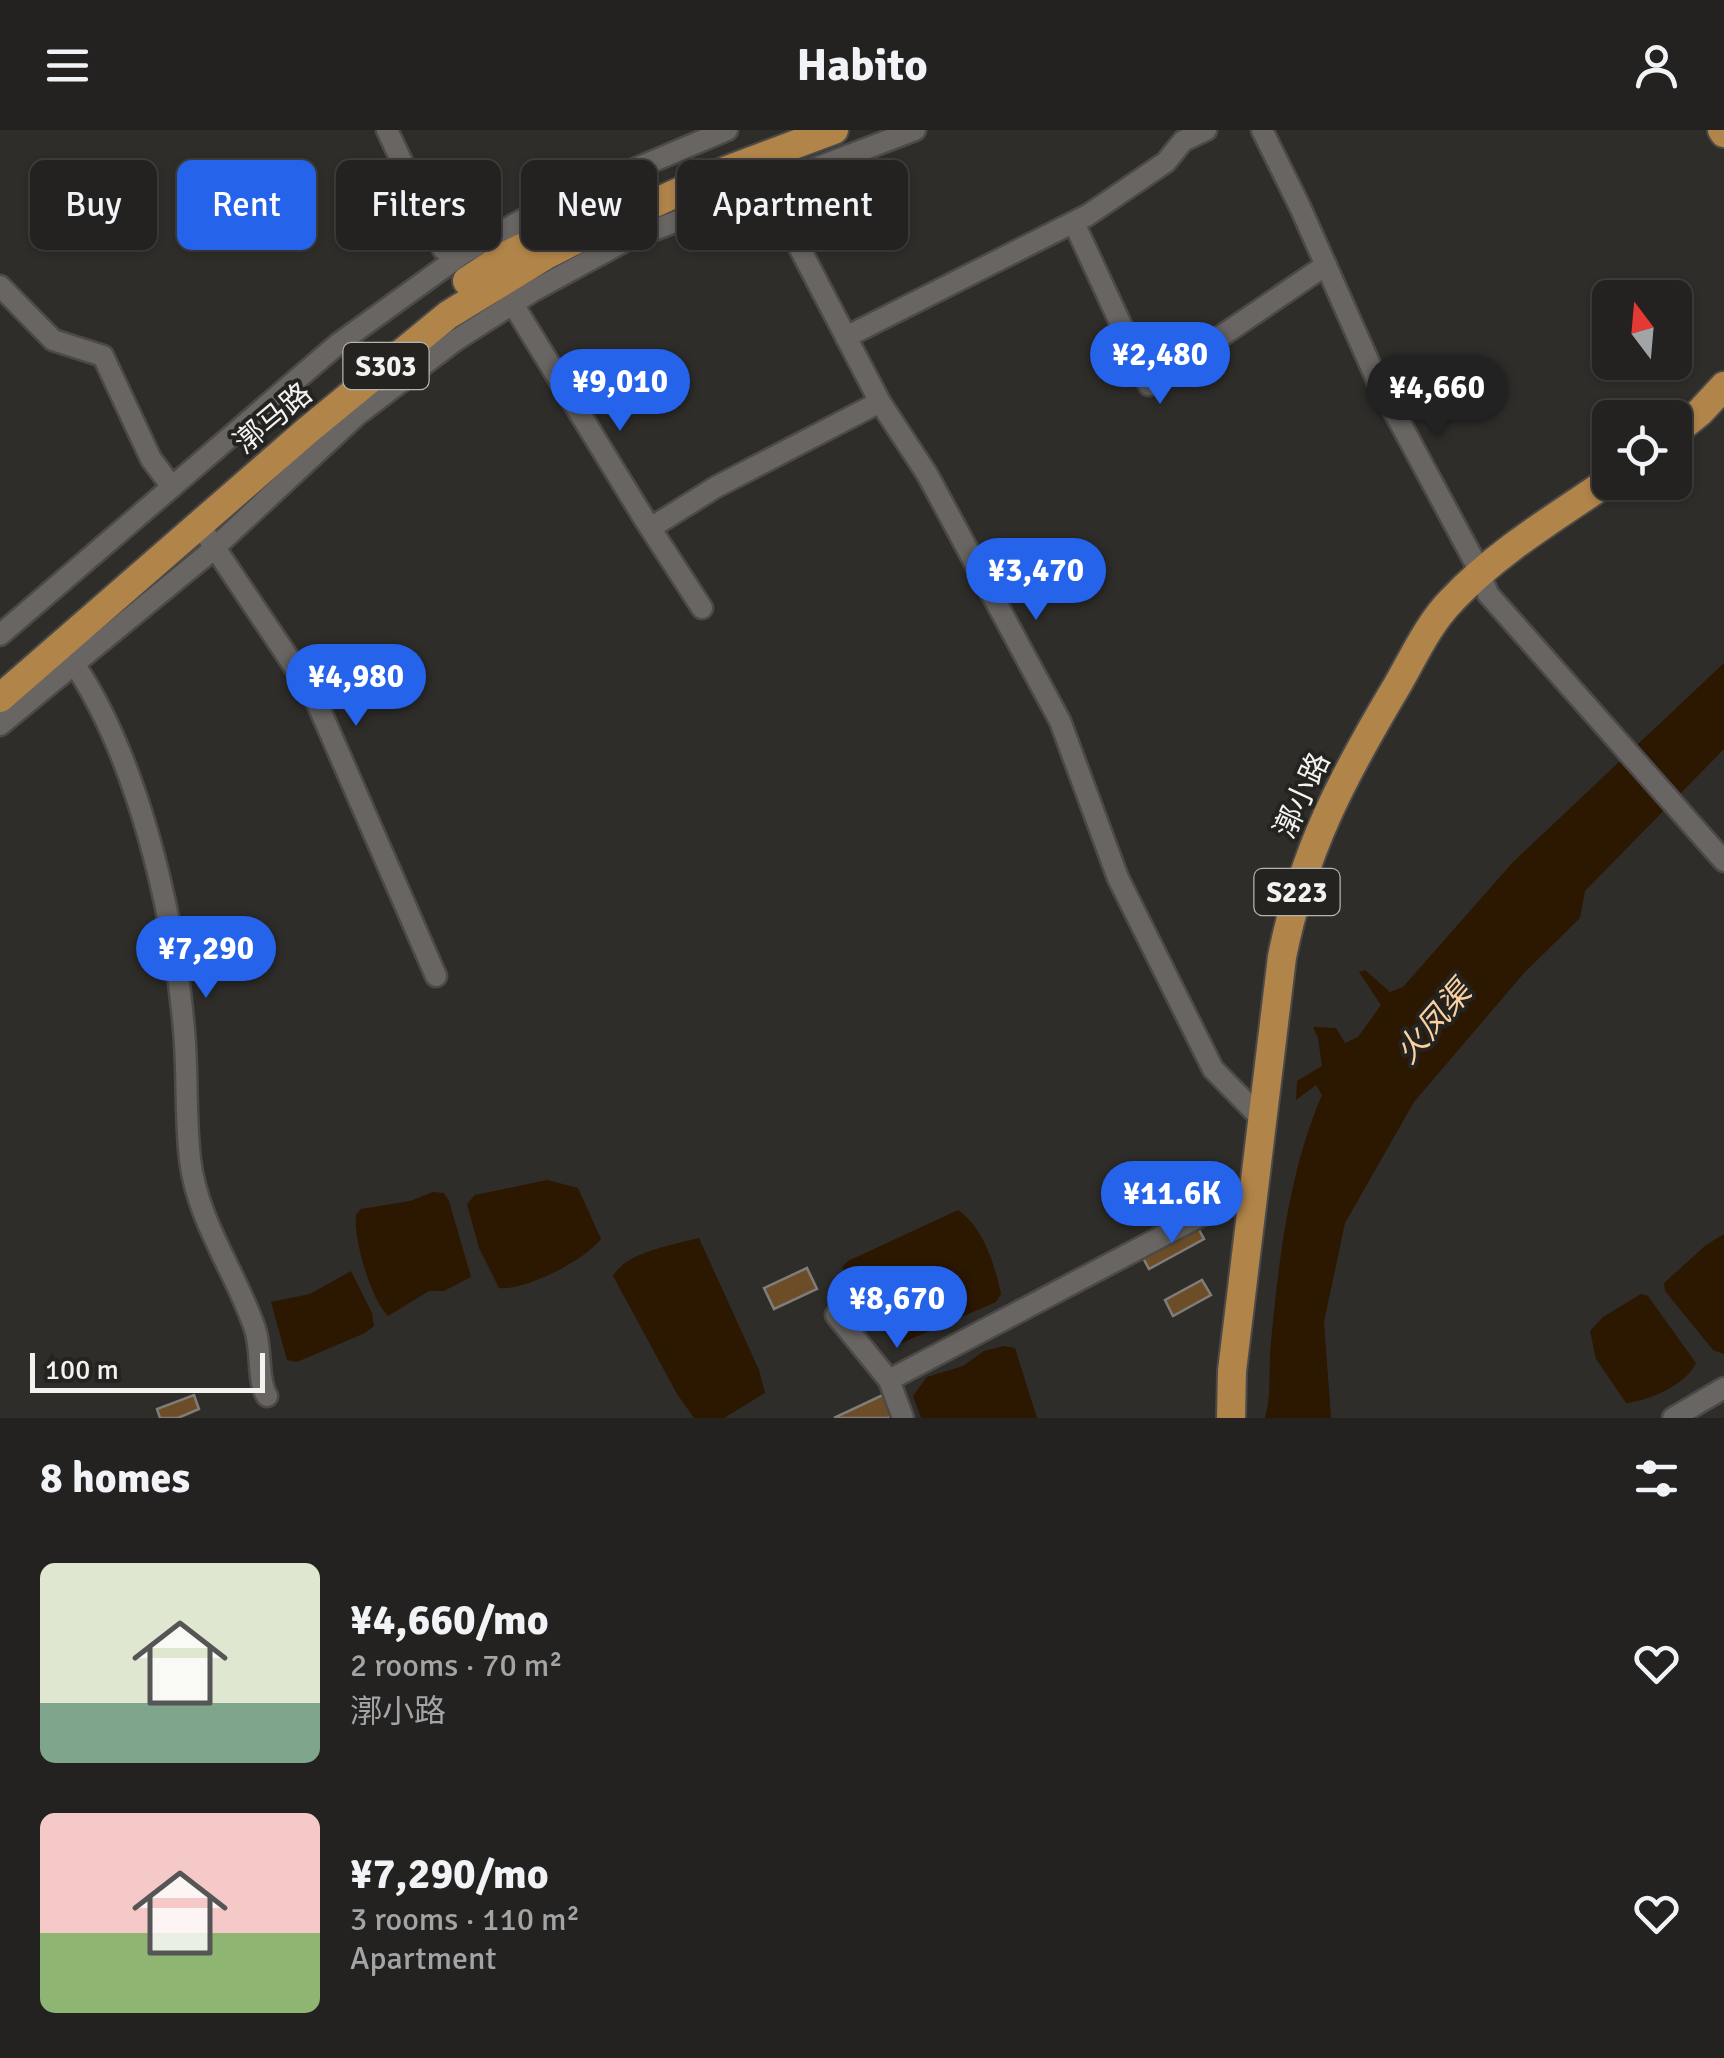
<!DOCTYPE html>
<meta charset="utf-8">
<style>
body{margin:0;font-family:Signika,"Noto Sans SC",sans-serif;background:#2b2a29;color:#f1f3f6;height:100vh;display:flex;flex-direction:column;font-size:38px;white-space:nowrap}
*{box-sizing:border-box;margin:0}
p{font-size:32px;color:#a3a4a5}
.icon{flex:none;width:55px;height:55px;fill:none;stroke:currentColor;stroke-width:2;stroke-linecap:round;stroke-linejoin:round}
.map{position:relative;height:1288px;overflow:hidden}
.sheet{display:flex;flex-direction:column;background:#232220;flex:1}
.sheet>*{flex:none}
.hud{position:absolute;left:30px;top:30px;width:1000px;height:90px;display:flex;gap:20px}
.needle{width:65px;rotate:344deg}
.controls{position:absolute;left:1592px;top:150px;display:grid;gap:20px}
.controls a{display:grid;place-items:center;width:100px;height:100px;border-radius:15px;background:#232220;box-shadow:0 2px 8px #0004,0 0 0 2px #403f3e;font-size:50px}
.scale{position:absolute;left:30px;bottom:25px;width:235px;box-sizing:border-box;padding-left:10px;border:5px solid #f4f2f1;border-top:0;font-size:28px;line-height:35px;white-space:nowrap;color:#f4f2f1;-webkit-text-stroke:8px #252320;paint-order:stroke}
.price{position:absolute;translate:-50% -85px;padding:0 22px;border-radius:35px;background:#2563eb;color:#fff;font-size:32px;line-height:65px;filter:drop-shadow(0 2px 5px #0008)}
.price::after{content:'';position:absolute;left:50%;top:60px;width:30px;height:22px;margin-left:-15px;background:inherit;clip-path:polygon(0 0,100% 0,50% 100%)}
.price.on{background:#222;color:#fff}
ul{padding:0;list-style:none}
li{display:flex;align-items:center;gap:30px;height:250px;padding:0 40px}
li span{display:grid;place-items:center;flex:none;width:280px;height:200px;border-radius:15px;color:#555}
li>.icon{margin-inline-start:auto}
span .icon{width:120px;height:120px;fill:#fffc;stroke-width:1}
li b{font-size:42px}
h2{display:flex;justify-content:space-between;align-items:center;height:120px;padding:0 40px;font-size:42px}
.tag{padding:0 35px;border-radius:15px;background:#232220;box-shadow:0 2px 8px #0004,0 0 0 2px #403f3e;font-size:35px;line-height:90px}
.tag.on{background:#2563eb;color:#fff}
header{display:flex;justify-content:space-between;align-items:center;height:130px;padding:0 40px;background:#232220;font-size:45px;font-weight:700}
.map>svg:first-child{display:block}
.water{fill:#2c1700}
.building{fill:#6d4d27;stroke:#7f7c79;stroke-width:2.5}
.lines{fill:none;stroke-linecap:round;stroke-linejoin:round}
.minor-casing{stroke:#4c4a48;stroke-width:25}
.major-casing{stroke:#4c4a48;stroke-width:32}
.minor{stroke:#686562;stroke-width:20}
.major{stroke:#b18449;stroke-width:28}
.labels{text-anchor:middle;stroke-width:8;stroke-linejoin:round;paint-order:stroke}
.shield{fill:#252320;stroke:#b6b4b2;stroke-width:2.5}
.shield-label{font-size:28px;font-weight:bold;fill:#f4f2f1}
.street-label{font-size:30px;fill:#f4f2f1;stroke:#252320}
.water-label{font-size:32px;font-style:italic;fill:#fcd1a1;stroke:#252320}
</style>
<header><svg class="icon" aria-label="menu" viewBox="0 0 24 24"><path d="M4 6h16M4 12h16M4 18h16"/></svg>Habito<svg class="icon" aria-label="person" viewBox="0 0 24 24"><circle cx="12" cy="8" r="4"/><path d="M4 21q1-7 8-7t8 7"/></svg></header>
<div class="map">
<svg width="1724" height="1288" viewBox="0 0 1724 1288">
<rect width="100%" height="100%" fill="#2f2d2a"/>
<!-- water -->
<g class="water">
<path d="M1724 533V619L1585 761 1580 788 1524 843 1414 972 1345 1093 1324 1192 1331 1288H1265C1272 1265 1268 1236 1271 1212 1279 1129 1289 1041 1322 965L1316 955 1296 970 1297 951 1322 936 1318 908 1313 897 1336 898 1345 913 1358 907 1381 875 1359 842 1365 840 1390 862 1403 857 1513 732Z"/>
<path d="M547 1050 578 1058 601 1109C585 1130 525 1161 499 1158L479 1118 467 1074 475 1065Z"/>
<path d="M433 1062 444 1063 449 1071 471 1147 444 1161H429L388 1186C371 1170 353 1108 356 1085L361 1079 410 1071Z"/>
<path d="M958 1080C983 1097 995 1135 1001 1164L996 1172 897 1215C886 1208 849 1151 842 1137L848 1131Z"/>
<path d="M1724 1104V1224L1713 1220 1665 1161 1664 1153 1706 1115Z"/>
<path d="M699 1108 759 1240 765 1263 724 1288H694L677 1264 613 1146C626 1122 673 1115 699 1108Z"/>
<path d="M351 1141 372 1183 374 1196 365 1203 297 1232 287 1230 271 1172 310 1164Z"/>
<path d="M1641 1164 1648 1166 1696 1233C1686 1255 1648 1271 1626 1273L1596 1229 1590 1201 1603 1187Z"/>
<path d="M1004 1216 1015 1218 1037 1288H921L913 1266 927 1247 963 1236 984 1221Z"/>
</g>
<!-- building -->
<g class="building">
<path d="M1196 1094 1204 1109 1149 1139 1141 1124Z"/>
<path d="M807 1138 817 1159 774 1179 764 1158Z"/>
<path d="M1202 1150 1211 1165 1173 1186 1165 1170Z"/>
<path d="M885 1264 895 1285 888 1288H834Z"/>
<path d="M194 1265 199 1279 178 1288H160L157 1279Z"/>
</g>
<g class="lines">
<!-- minor casing -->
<g class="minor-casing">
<g id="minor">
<path d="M387 0 443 119 464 123"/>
<path d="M1262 0 1300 77 1376 248 1477 436 1488 464 1724 731"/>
<path d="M764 43 775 71 880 272 927 344 1060 591 1118 748 1213 939 1261 988"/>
<path d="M1074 93 1149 255 1326 135"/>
<path d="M0 156 53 210 103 226 151 329 172 357"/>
<path d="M508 166 645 390 702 478"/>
<path d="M846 207 1088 85 1166 32 1183 11 1206 0"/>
<path d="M652 397 716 357 880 272"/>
<path d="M207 406 314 566 436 846"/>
<path d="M0 505 338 214 464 123 547 76 727 0"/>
<path d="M68 525C137 622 174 783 184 900 188 943 185 987 190 1029 197 1091 236 1142 255 1199 262 1219 257 1251 267 1266"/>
<path d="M0 595 210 422 357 285 456 210 533 161 625 111 915 0"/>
<path d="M836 1185 889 1250 903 1288"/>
<path d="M889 1250 1252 1059"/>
<path d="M1673 1288 1724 1258"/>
</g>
</g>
<!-- major casing -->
<g class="major-casing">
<g id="major">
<path d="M1722 0 1724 3"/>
<path d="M467 151 505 126 618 70"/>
<path d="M1675 302 1700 282 1724 256"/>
<path d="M0 568 308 300 448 185 546 125 593 101 727 40 834 0"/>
<path d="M1231 1288 1232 1241 1282 827C1303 721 1343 646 1398 554 1414 526 1429 493 1452 470 1497 422 1556 387 1610 350"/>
</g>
</g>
<!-- minor -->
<use href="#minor" class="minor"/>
<!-- major -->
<use href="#major" class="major"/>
</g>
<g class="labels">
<!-- shield labels -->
<g class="shield">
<rect x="343.5" y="213" width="85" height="46" rx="8"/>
<rect x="1254.5" y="739" width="85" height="46" rx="8"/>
</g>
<g class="shield-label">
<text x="386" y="246">S303</text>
<text x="1297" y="772">S223</text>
</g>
<!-- street labels -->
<g class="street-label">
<text transform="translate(273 288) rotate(-40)" y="10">漷马路</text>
<text transform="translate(1302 665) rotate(-65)" y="10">漷小路</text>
</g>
<!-- water labels -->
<g class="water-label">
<text transform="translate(1433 892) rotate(-49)" y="11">火凤渠</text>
</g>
</g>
</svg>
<div class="controls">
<a><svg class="needle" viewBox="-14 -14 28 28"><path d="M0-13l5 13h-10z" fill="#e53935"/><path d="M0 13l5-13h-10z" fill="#a3a4a5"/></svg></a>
<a><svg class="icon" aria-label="locate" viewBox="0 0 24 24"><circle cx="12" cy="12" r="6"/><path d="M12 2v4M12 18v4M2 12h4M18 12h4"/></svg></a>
</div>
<div class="scale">100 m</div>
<b class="price" style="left:1160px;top:277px">¥2,480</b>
<b class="price" style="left:620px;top:304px">¥9,010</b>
<b class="price on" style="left:1437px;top:310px">¥4,660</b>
<b class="price" style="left:1036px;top:493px">¥3,470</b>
<b class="price" style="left:356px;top:599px">¥4,980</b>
<b class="price" style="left:206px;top:871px">¥7,290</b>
<b class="price" style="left:1172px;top:1116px">¥11.6K</b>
<b class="price" style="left:897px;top:1221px">¥8,670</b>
<div class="hud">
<a class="tag">Buy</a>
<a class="tag on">Rent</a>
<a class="tag">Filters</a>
<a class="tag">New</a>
<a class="tag">Apartment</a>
</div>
</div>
<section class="sheet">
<h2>8 homes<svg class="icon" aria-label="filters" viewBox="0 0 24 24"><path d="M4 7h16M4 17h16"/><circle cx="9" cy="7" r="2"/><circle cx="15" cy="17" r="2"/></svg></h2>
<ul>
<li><span style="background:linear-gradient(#dfe7d0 70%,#7fa58c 0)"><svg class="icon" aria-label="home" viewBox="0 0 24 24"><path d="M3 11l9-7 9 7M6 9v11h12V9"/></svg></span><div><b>¥4,660/mo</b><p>2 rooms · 70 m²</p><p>漷小路</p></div><svg class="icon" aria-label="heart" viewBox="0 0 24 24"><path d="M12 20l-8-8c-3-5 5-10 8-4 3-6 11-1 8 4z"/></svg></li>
<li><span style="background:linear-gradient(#f6c9c9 60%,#8fb573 0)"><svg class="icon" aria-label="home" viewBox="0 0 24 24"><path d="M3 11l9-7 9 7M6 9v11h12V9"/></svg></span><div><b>¥7,290/mo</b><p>3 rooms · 110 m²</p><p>Apartment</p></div><svg class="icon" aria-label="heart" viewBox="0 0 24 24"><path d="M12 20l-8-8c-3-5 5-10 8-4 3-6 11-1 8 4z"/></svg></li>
</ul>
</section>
